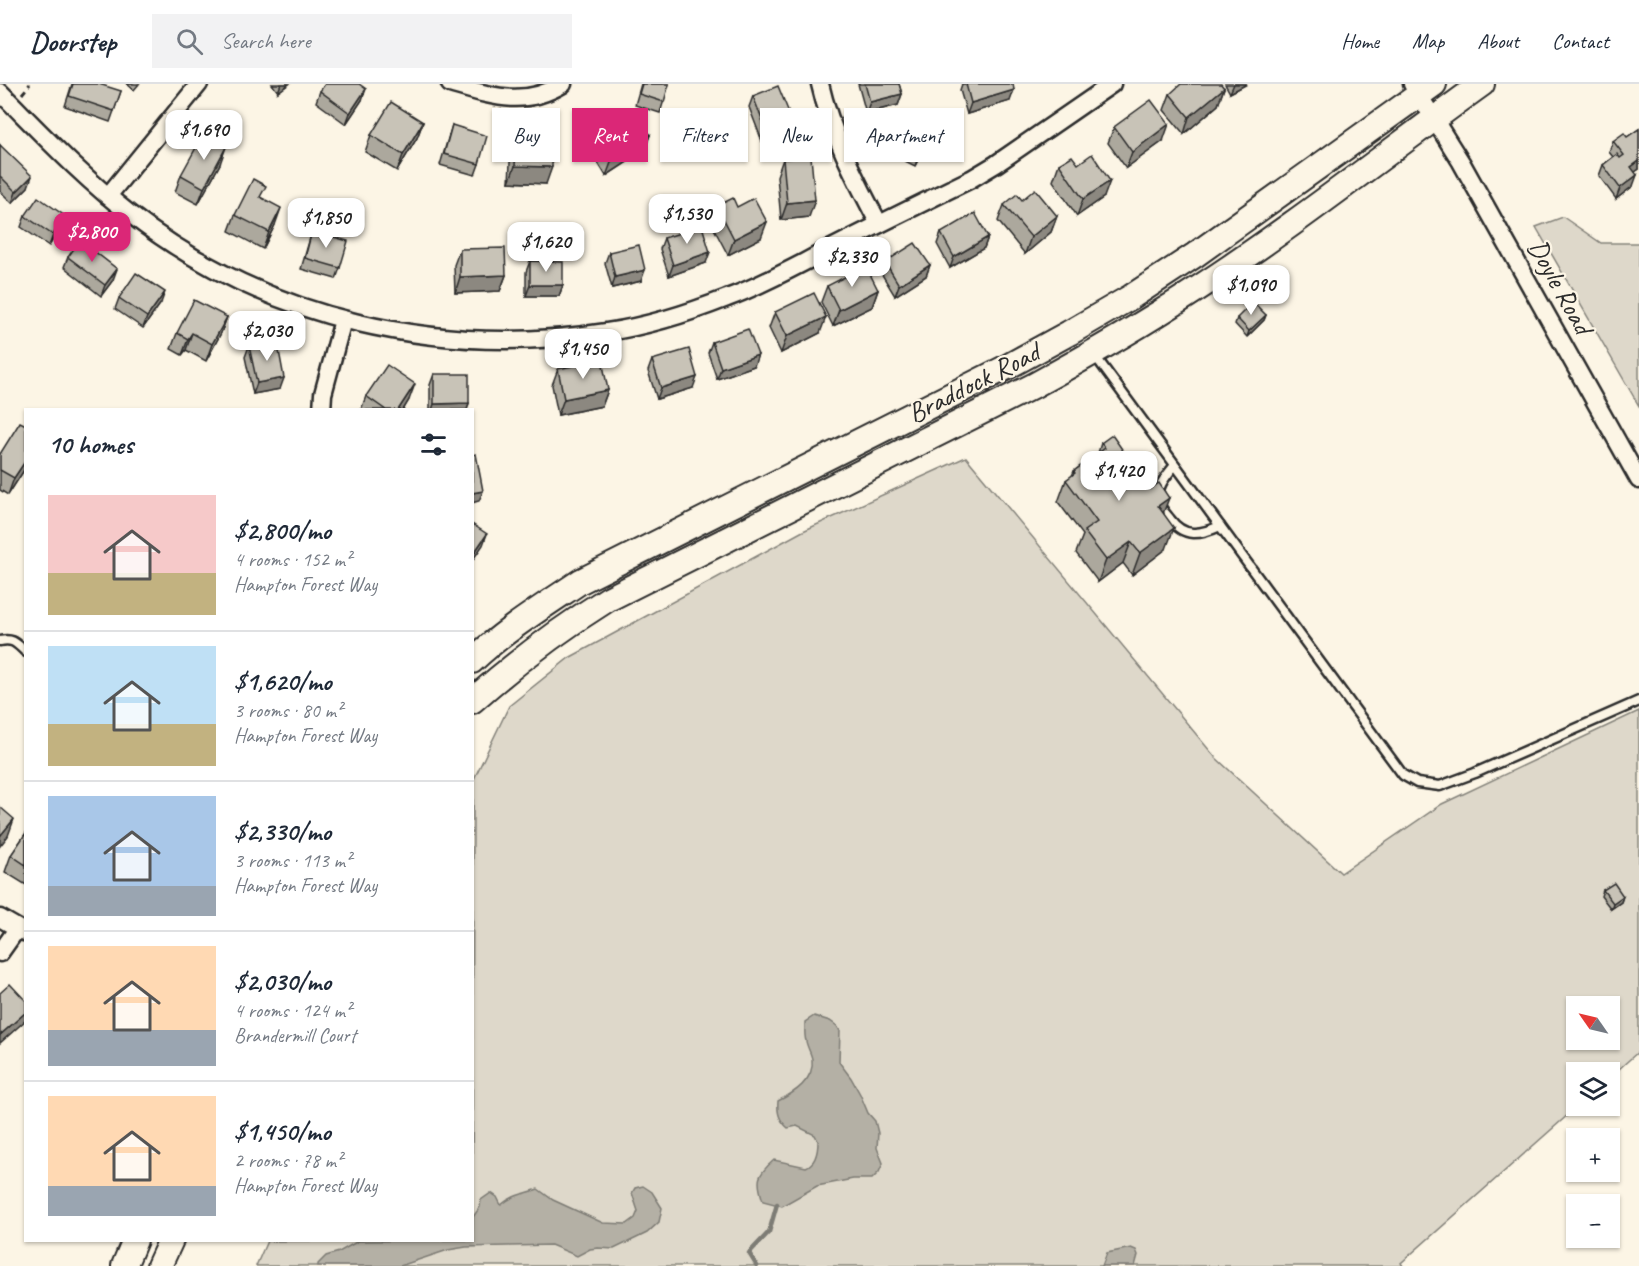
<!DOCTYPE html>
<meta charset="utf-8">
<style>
body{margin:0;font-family:Caveat,sans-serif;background:#f2f2f3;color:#1f2937;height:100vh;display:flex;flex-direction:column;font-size:22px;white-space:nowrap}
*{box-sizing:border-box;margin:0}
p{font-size:20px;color:#747a83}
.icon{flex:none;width:33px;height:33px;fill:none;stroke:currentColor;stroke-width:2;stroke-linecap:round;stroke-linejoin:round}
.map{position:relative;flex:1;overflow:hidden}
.side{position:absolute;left:24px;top:324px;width:450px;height:834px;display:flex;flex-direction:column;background:#fff;border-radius:0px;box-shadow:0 2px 4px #0004}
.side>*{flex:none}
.top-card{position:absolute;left:492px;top:24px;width:570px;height:54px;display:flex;gap:12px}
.needle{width:39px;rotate:304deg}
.fabs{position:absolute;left:1566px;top:912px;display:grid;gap:12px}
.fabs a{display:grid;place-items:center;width:54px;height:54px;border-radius:0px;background:#fff;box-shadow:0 2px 4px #0004;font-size:30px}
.price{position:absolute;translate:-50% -51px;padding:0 14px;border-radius:12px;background:#fff;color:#222;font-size:20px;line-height:39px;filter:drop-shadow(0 2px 3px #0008)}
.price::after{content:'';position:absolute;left:50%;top:36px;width:18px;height:14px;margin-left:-9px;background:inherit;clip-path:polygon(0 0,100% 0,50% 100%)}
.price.selected{background:#db2777;color:#fff}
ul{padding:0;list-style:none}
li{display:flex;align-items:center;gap:18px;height:150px;padding:0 24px}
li+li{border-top:2px solid #e0e1e3}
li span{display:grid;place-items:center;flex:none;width:168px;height:120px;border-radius:0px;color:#555}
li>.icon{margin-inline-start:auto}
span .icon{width:72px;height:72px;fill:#fffc;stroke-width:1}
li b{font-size:26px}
h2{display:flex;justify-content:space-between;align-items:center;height:72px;padding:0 24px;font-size:26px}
.pill{padding:0 21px;border-radius:0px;background:#fff;box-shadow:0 2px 4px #0004;font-size:21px;line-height:54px}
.pill.selected{background:#db2777;color:#fff}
header{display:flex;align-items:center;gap:36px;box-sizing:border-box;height:84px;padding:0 30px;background:#fff;border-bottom:2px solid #e0e1e3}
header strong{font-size:28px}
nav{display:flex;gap:33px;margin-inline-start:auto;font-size:21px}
.search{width:420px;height:54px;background:#f2f2f3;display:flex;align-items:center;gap:15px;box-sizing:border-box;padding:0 21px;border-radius:0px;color:#747a83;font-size:22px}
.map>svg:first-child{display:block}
.green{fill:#ded8ca;stroke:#84827a;stroke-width:1.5;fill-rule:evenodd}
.water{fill:#b4b0a5;stroke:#7d7b74;stroke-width:1.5}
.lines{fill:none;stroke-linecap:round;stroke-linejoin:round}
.stream{stroke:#7d7b74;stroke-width:4.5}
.service-casing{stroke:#2b2b2b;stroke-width:13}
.minor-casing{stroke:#2b2b2b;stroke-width:21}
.secondary-casing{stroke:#2b2b2b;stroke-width:28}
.path{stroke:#2b2b2b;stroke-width:3;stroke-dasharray:6 4.5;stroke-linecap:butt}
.service{stroke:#fcf5e5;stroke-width:8}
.minor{stroke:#fcf5e5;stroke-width:16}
.secondary{stroke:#fcf5e5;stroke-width:24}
.wall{fill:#aca89d;stroke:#2b2b2b;stroke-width:1.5}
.shaded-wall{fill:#8c8880;stroke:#2b2b2b;stroke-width:1.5}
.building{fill:#c8c3b7;stroke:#2b2b2b;stroke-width:1.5}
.labels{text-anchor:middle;stroke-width:4.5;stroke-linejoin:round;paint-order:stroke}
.street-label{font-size:28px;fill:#2b2b2b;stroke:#fcf5e5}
</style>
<header>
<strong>Doorstep</strong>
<div class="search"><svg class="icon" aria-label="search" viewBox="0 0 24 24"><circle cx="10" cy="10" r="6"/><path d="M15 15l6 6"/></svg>Search here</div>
<nav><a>Home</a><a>Map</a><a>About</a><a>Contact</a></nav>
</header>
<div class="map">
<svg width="1639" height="1182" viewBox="0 0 1639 1182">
<rect width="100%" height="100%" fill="#fcf5e5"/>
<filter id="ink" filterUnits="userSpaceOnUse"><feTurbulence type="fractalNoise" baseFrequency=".0167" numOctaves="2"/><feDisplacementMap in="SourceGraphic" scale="12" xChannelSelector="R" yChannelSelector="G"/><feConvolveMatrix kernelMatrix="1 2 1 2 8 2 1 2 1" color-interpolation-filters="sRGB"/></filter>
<g filter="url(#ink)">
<!-- green -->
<g class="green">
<path d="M1563 133 1601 159H1639V322L1536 143Z"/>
<path d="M966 373 1215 673 1341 789 1442 720 1639 627V967L1610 993V988H1576V1022H1578L1401 1179 1403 1182H256L267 1157 472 1156 473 697 509 622 569 574 803 447ZM1576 922H1610V956H1576Z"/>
</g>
<!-- water -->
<g class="water">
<path d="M814 932 830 937 837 942 840 947 839 978 851 994 860 1010 868 1029 875 1037 878 1049 877 1064 883 1079 879 1088 872 1095H853L817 1102 782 1122 763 1117C756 1096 757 1091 774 1076L806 1083C816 1079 818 1066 818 1057L815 1051 797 1042 788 1044C779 1036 777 1029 778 1017 794 1009 815 996 812 975 811 969 807 963 806 957 804 951 805 944 805 938Z"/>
<path d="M643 1102 652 1108 662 1124 659 1138 647 1149 614 1165 598 1164 590 1165 577 1172 551 1161 466 1163 448 1166 400 1182H318V1180L326 1172 339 1168 358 1157 472 1156 473 1133 480 1123 481 1116 491 1109 497 1113 501 1121C514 1110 523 1111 538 1105L553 1116 603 1139 627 1140 635 1134 638 1127 632 1109 635 1104Z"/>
<path d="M1131 1164 1136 1166 1138 1171 1135 1182H1102L1107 1169Z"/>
</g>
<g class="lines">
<!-- stream -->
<path class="stream" d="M757 1182 749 1169 769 1148 777 1120"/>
<!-- service casing -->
<g class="service-casing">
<g id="service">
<path d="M1093 269 1403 691 1417 699 1440 702 1475 689 1639 617"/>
<path d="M1175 381C1167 391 1154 405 1159 419 1161 425 1166 430 1170 435 1184 454 1200 451 1220 442"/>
<path d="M0 557C13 554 16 559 26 568"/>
</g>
</g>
<!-- minor casing -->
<g class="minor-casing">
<g id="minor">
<path d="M450 0C492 12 523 24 563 0"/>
<path d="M820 0C831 49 856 96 879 140"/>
<path d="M1412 0 1461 78 1639 396"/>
<path d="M0 8C42 50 83 94 130 130 266 236 439 274 607 248 648 242 689 229 727 214 763 201 796 182 830 165 877 141 924 118 971 95L996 80 1112 0"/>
<path d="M108 112 199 0"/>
<path d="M322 326 323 310 343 236"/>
<path d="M0 834 26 849"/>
<path d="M0 869 17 845"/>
</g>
</g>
<!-- secondary casing -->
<g class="secondary-casing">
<g id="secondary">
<path d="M472 577C505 546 544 522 581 497L1005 284 1069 249 1131 213 1195 171 1434 0"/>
<path d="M472 617C515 579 560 545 608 515L1033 302C1088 272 1142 241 1194 207 1293 143 1386 69 1482 0"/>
<path d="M124 1182 135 1156"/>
<path d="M159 1182 171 1156"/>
</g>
</g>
<!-- path -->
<path class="path" d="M22 10 30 0"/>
<!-- service -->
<use href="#service" class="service"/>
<!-- minor -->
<use href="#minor" class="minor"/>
<!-- secondary -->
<use href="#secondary" class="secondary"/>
</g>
<!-- wall -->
<g class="wall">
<path d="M72 0 121 7 110 38 65 22Z"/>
<path d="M127 0H139L134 6Z"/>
<path d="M272 0H289L278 8Z"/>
<path d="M641 0H669L660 29 635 21Z"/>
<path d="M858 0H899L902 10 898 21 866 29Z"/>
<path d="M962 0H1013L1010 17 967 30 960 6Z"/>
<path d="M1225 0H1247L1230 9Z"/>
<path d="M1224 4 1218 21 1184 50 1164 26 1170 10Z"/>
<path d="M320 7 362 16 346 40 316 18Z"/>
<path d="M753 12 788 47 762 57 749 23Z"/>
<path d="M423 38 417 54 397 87 365 68 371 51Z"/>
<path d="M452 41 479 80 475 91 440 81Z"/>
<path d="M1114 43 1163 57 1126 84 1108 59Z"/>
<path d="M517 44 546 100 509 98 511 60Z"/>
<path d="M1639 45V85L1634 88 1633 102 1616 115 1599 92 1603 81 1613 73 1609 68 1613 57 1627 53Z"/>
<path d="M931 47 927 58 915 82 881 65 885 54Z"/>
<path d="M650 51 644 67 606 92 592 69 598 53Z"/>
<path d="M0 61 28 103 12 119 0 107Z"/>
<path d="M783 75 809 133 781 136 777 92Z"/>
<path d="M220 80 198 120 175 108 181 91Z"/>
<path d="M1059 80H1078L1104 113 1077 132 1053 97Z"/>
<path d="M1022 116 1057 132 1051 148 1025 170 998 137 1004 121Z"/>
<path d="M717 122 737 123 761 154 728 171 711 139Z"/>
<path d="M235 131 275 141 263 165 229 147Z"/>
<path d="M25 132 61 143 49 162 21 143Z"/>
<path d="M312 147 340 184 336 195 301 185Z"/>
<path d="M941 149 988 153 984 164 950 184 937 160Z"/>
<path d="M664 154 706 179 669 192 660 165Z"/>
<path d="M460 165 506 191 500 207 455 209 454 181Z"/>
<path d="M609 168 641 197 612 204 605 179Z"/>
<path d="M68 173 113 196 101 212 64 183Z"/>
<path d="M530 177 563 201 559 212H526V188Z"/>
<path d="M885 178 930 181 926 192 895 212 881 189Z"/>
<path d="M827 202 878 206 872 223 833 242 821 218Z"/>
<path d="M119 214 161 219 143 244 115 225Z"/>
<path d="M775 228 820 249 781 269 769 244Z"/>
<path d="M1266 231 1264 236 1247 253 1235 240 1237 234Z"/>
<path d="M227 233 221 249 206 277 186 266 182 271 171 265 177 249Z"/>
<path d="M712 258 754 282 717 295 708 269Z"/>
<path d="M249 262 280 305 253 310 245 273Z"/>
<path d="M652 276 693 304 657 315 648 287Z"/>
<path d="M558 285 608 306 602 322 558 331 552 301Z"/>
<path d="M434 290 469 319 467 326H430V301Z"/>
<path d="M366 312 409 316 403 326H361Z"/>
<path d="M26 341V383L8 411 0 406V370Z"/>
<path d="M1101 359 1164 429 1166 465 1132 491 1123 479 1098 498 1076 469 1083 451 1058 418 1066 396 1072 392 1074 387 1098 369Z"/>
<path d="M26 749V801L5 788 11 771Z"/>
<path d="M1603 806 1623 812 1621 818 1611 825 1601 812Z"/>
</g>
<!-- shaded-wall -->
<g class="shaded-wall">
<path d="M281 0H289L278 8Z"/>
<path d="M1234 0H1247L1230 9Z"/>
<path d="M1224 4 1218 21 1184 50 1189 33Z"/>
<path d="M366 5 362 16 346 40 350 29Z"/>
<path d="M1014 6 1010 17 967 30 971 19Z"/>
<path d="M902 10 898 21 866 29 870 18Z"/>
<path d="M792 36 788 47 762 57 766 46Z"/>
<path d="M423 38 417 54 397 87 403 71Z"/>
<path d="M1169 40 1163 57 1126 84 1132 68Z"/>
<path d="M931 47 927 58 915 82 919 71Z"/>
<path d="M650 51 644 67 606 92 612 76Z"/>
<path d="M226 63 220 80 198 120 204 104Z"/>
<path d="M1639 77V85L1627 94 1631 83Z"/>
<path d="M515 82 552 83 546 100 509 98Z"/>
<path d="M1637 91 1633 102 1616 115 1620 104Z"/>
<path d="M32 92 28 103 12 119 16 108Z"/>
<path d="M1110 97 1104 113 1077 132 1083 115Z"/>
<path d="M815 116 809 133 781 136 787 119Z"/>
<path d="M281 124 275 141 263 165 269 148Z"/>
<path d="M65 132 61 143 49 162 53 151Z"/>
<path d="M1057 132 1051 148 1025 170 1031 153Z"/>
<path d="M767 138 761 154 728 171 734 155Z"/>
<path d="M988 153 984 164 950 184 954 173Z"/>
<path d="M710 168 706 179 669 192 673 181Z"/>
<path d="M930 181 926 192 895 212 899 201Z"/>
<path d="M117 185 113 196 101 212 105 201Z"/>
<path d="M645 186 641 197 612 204 615 193Z"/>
<path d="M506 191 500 207 455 209 460 193Z"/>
<path d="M530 201H563L559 212H526Z"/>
<path d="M878 206 872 223 833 242 839 226Z"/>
<path d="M165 208 161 219 143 244 147 233Z"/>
<path d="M1266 231 1264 236 1247 253 1249 247Z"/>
<path d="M227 233 221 249 206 277 212 260Z"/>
<path d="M826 233 820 249 781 269 787 252Z"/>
<path d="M192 249 186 266 182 271 188 255Z"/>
<path d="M758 271 754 282 717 295 721 284Z"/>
<path d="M697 293 693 304 657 315 661 304Z"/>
<path d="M284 294 280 305 253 310 257 299Z"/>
<path d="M415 300 409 316 403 326H398Z"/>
<path d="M608 306 602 322 558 331 564 315Z"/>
<path d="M469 319 467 326H432L434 320Z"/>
<path d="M26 376V383L8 411 14 394Z"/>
<path d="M483 407 479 417 472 419V409Z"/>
<path d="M1169 414 1161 435 1158 422Z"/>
<path d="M1174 444 1166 465 1132 491 1140 469Z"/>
<path d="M487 450 483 461 472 477V472Z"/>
<path d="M1131 458 1123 479 1098 498 1106 476Z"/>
<path d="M14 735 8 752 0 762V752Z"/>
<path d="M1623 812 1621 818 1611 825 1613 819Z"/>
<path d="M26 928V936L0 959V951Z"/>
</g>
<!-- building -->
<g class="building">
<path d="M73 0H99L121 7 114 27 69 12Z"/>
<path d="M325 0H359L366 5 350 29 320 7Z"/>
<path d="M642 0H669L664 18 639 10Z"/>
<path d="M865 0H899L902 10 870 18Z"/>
<path d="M966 0H1013L1014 6 971 19Z"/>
<path d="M1181 0H1221L1224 4 1189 33 1170 10Z"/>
<path d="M778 2 792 36 766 46 753 12Z"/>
<path d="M1151 16 1169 40 1132 68 1114 43Z"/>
<path d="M391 18 423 38 403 71 371 51Z"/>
<path d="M634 28 650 51 612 76 598 53Z"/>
<path d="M897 30 931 47 919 71 885 54Z"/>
<path d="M452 41 487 52 479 80 444 70Z"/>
<path d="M517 44 553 45 552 83 515 82Z"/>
<path d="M1639 45V77L1631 83 1637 91 1620 104 1603 81 1617 70 1620 74 1624 71 1613 57 1624 49 1627 53Z"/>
<path d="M203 51 226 63 204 104 181 91Z"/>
<path d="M0 61 32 92 16 108 0 92Z"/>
<path d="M1092 70 1110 97 1083 115 1059 80 1072 72 1078 80Z"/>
<path d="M811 73 815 116 787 119 783 75Z"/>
<path d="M253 95 266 102 260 113 281 124 269 148 235 131Z"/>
<path d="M1035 105 1057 132 1031 153 1004 121 1017 110 1022 116Z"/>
<path d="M38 113 65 132 53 151 25 132Z"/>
<path d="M733 114 737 123 754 114 767 138 734 155 717 122Z"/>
<path d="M975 129 988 153 954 173 941 149Z"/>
<path d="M702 142 710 168 673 181 664 154Z"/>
<path d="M312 147 348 157 340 184 305 174Z"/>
<path d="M80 156 117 185 105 201 68 173Z"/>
<path d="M915 159 930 181 899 201 885 178Z"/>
<path d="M639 161 645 186 615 193 609 168Z"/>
<path d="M505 164 506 191 460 193V165Z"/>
<path d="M530 177 563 178V201H530Z"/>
<path d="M866 182 878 206 839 226 827 202Z"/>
<path d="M136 189 165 208 147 233 119 214Z"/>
<path d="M814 209 826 233 787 252 775 228Z"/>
<path d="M194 216 227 233 212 260 192 249 188 255 177 249Z"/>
<path d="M1253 218 1266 231 1249 247 1237 234Z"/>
<path d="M748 245 758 271 721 284 712 258Z"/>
<path d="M277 256 284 294 257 299 249 262Z"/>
<path d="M689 265 697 293 661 304 652 276Z"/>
<path d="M602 276 608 306 564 315 558 285Z"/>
<path d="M387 281 415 300 398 326H386L366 312Z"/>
<path d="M434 290H469V319L434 320Z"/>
<path d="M20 338 26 341V376L14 394 0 386V370Z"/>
<path d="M1112 351 1150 405 1159 399 1169 414 1158 422 1174 444 1140 469 1131 458 1106 476 1084 447 1097 438 1066 396 1075 389 1074 387 1105 364 1101 359Z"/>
<path d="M476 370 483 407 472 409V371Z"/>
<path d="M472 440 487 450 472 472Z"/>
<path d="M0 723 14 735 0 752Z"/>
<path d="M26 749V781L11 771Z"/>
<path d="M1614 799 1623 812 1613 819 1603 806Z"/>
<path d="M10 900 26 917V928L0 951V909Z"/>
</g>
</g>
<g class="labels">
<!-- street labels -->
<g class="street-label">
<text transform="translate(1561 202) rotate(61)" y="10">Doyle Road</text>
<text transform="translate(973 298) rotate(-27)" y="10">Braddock Road</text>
</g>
</g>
</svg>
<div class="fabs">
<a><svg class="needle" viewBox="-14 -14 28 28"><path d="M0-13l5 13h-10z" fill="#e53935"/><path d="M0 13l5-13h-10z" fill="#747a83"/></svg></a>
<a><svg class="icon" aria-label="layers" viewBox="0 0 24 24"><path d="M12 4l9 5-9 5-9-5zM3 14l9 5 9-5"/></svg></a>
<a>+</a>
<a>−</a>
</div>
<b class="price" style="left:204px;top:77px">$1,690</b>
<b class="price" style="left:687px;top:161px">$1,530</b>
<b class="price" style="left:326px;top:165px">$1,850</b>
<b class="price selected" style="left:92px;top:179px">$2,800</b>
<b class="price" style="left:546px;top:189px">$1,620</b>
<b class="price" style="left:852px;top:204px">$2,330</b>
<b class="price" style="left:1251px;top:232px">$1,090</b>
<b class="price" style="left:267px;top:278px">$2,030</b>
<b class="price" style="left:583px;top:296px">$1,450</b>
<b class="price" style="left:1119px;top:418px">$1,420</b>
<div class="top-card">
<a class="pill">Buy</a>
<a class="pill selected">Rent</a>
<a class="pill">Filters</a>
<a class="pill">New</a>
<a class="pill">Apartment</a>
</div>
<section class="side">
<h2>10 homes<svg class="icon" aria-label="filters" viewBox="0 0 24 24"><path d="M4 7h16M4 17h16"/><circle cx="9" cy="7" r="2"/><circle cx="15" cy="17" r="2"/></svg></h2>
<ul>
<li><span style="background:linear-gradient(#f6c9c9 65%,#c2b280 0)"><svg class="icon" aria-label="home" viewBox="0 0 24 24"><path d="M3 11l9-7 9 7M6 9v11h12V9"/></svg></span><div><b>$2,800/mo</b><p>4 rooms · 152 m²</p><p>Hampton Forest Way</p></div></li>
<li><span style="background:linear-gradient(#bfe0f5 65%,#c2b280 0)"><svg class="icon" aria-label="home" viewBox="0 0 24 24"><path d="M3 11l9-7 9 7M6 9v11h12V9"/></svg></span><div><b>$1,620/mo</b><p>3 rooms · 80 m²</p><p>Hampton Forest Way</p></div></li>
<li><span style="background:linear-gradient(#a9c7e8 75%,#9aa5b1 0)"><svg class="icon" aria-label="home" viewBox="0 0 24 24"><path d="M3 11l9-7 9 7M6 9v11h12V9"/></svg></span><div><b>$2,330/mo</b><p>3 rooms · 113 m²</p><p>Hampton Forest Way</p></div></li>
<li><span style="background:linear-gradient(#ffd9b3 70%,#9aa5b1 0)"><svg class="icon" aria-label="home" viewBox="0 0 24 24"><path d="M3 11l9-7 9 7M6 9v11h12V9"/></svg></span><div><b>$2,030/mo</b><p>4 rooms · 124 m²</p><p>Brandermill Court</p></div></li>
<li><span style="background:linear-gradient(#ffd9b3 75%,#9aa5b1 0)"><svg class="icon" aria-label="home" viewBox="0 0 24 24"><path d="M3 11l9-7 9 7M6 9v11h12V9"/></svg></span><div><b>$1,450/mo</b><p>2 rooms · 78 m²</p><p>Hampton Forest Way</p></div></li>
</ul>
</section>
</div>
